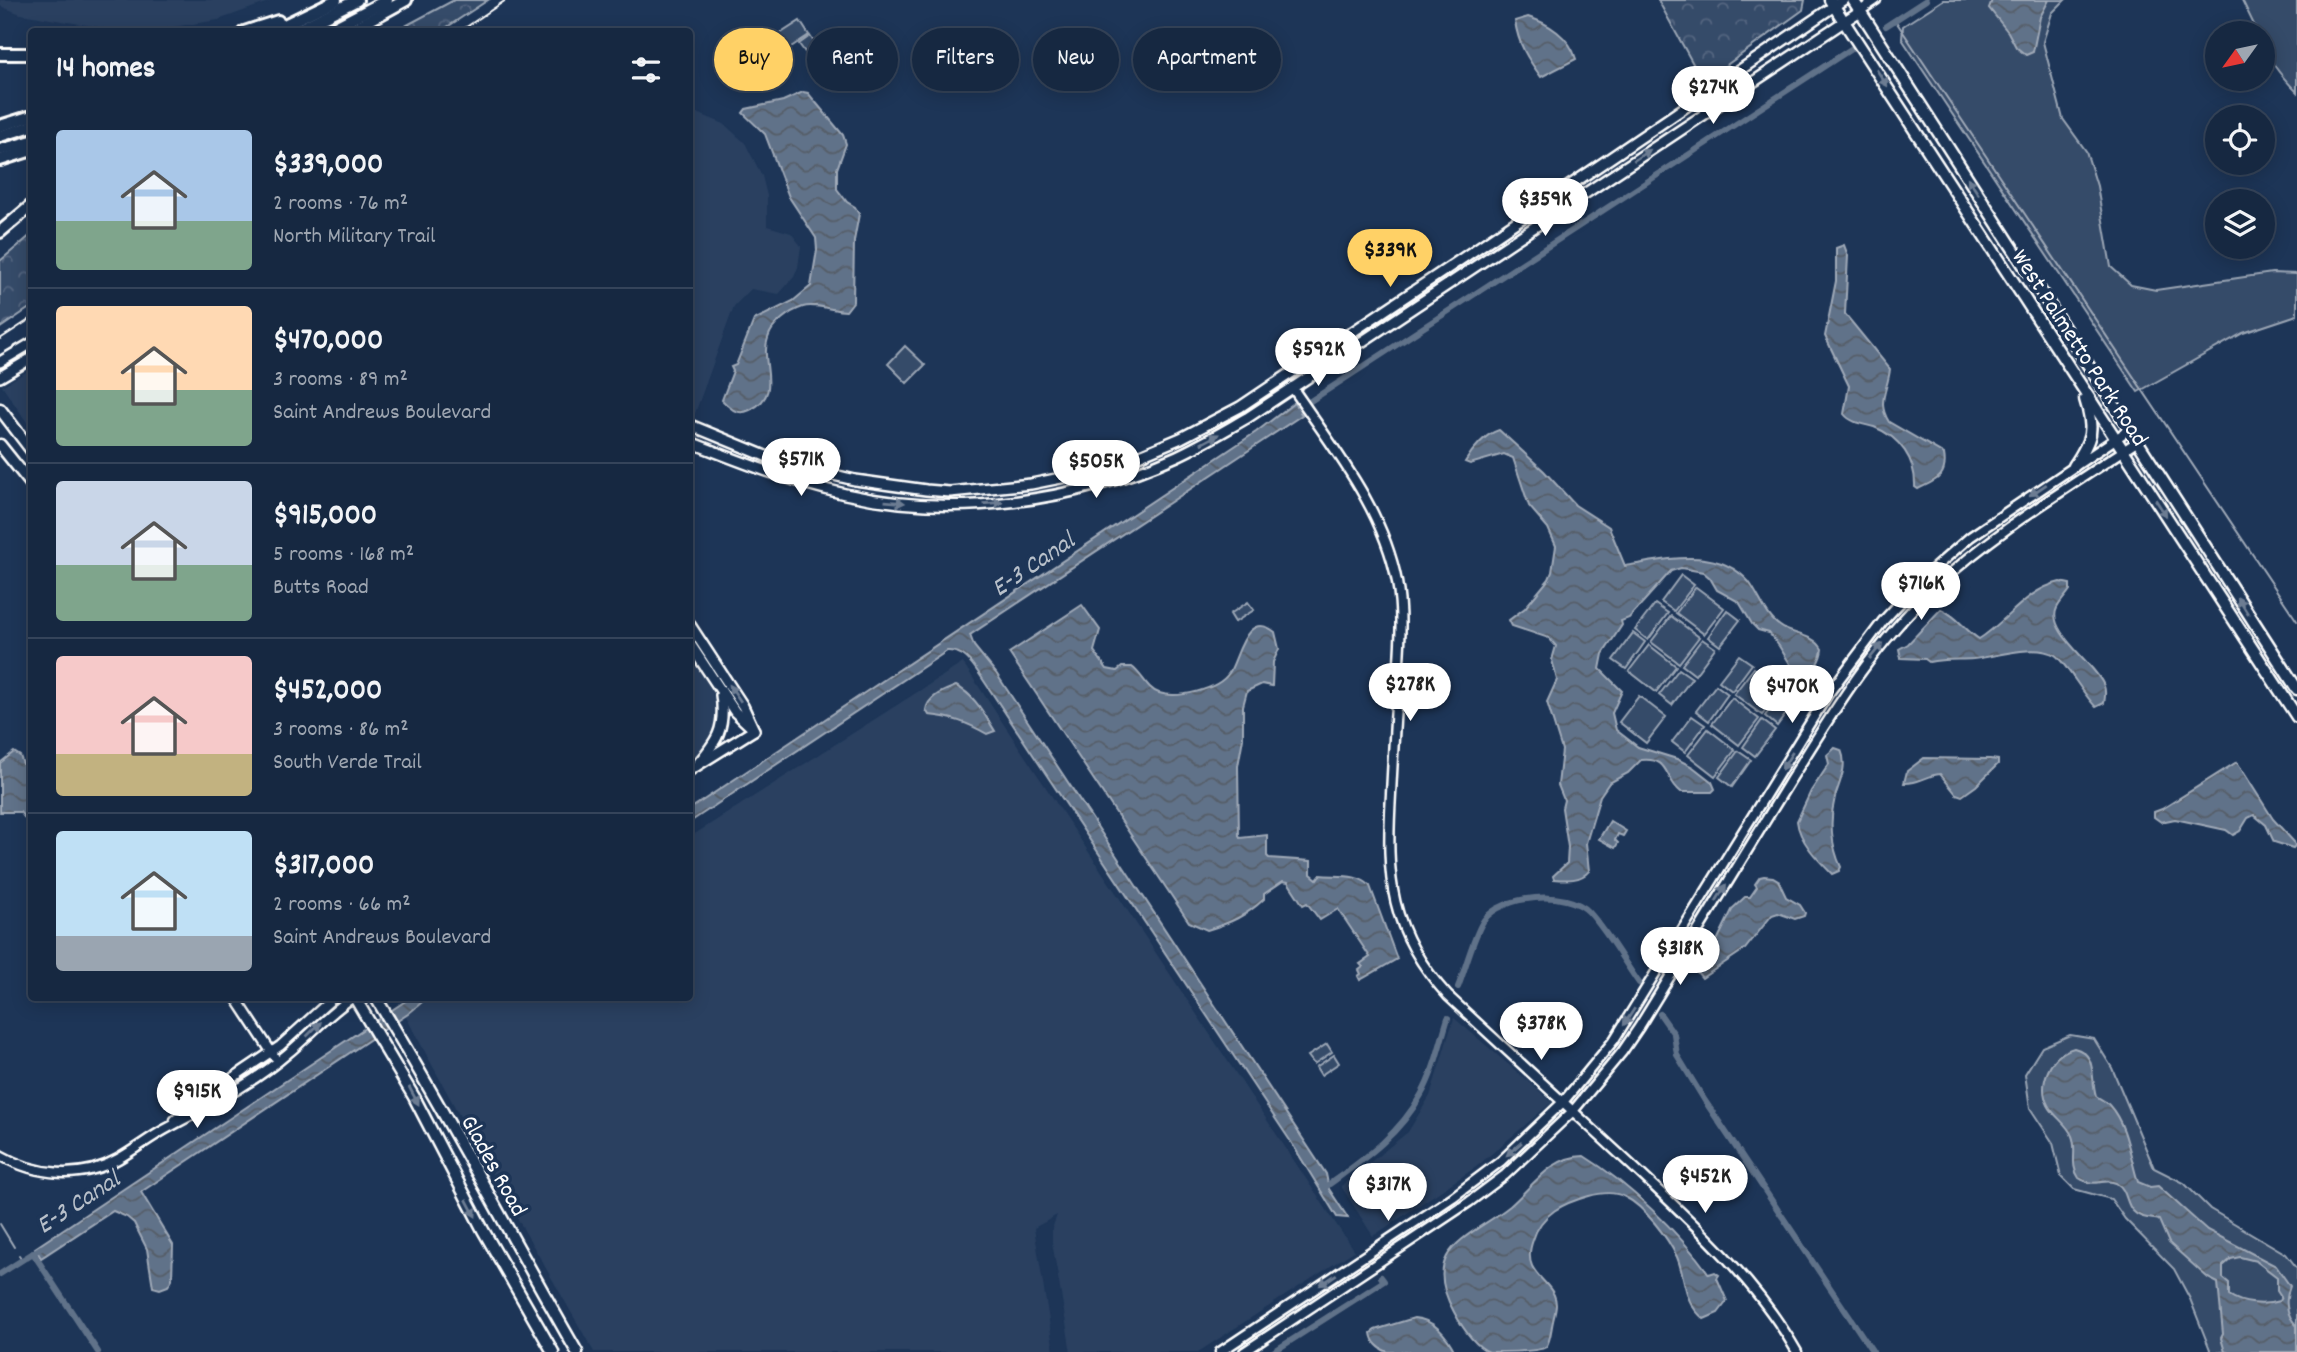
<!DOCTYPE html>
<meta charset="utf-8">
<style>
body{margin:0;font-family:Dekko,sans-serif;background:#1f3048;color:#f1f3f6;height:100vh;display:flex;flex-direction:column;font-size:26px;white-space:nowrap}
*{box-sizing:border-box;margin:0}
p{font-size:23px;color:#9ea6b1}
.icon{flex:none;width:38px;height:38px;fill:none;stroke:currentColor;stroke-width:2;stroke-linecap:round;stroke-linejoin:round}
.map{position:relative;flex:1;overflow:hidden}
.details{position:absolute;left:28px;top:28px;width:665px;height:973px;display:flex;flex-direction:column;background:#162841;border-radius:7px;box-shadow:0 4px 18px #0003,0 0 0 2px #35445a}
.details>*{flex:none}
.banner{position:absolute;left:714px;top:28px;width:665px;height:63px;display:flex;gap:14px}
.needle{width:46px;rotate:237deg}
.fabs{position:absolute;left:2205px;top:21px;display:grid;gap:14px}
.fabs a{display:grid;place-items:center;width:70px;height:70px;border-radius:50%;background:#162841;box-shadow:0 4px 18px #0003,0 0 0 2px #35445a;font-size:35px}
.price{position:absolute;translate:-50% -60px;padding:0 16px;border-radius:24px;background:#fff;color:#222;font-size:23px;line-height:46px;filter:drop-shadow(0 2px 4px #0008)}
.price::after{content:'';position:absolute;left:50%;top:42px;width:21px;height:16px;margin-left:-10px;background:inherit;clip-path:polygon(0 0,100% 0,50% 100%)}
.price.active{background:#ffd166;color:#111}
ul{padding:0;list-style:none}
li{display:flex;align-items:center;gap:21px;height:175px;padding:0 28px}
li+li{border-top:2px solid #35445a}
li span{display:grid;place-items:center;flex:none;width:196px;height:140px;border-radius:7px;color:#555}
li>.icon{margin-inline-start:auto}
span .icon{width:84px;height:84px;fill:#fffc;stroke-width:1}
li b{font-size:30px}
h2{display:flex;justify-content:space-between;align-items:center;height:84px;padding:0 28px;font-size:30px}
.tag{padding:0 24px;border-radius:32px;background:#162841;box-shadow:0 4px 18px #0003,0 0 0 2px #35445a;font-size:24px;line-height:63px}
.tag.active{background:#ffd166;color:#111}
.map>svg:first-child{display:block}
.built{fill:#2a4161}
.green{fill:#364b69;stroke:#9aa5b4;stroke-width:2}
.forest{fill:url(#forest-crowns);stroke:#9aa5b4;stroke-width:2}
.water{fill:url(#water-waves);stroke:#a0aab8;stroke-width:2;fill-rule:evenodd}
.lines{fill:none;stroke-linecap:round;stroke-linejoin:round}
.stream{stroke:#a0aab8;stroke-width:2}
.canal{stroke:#617289;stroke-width:6}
.tertiary-casing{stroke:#fff;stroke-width:13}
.secondary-casing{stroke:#fff;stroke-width:14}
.primary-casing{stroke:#fff;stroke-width:15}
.motorway-casing{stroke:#fff;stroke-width:16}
.tertiary{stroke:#1d3557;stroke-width:8}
.secondary{stroke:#1d3557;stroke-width:9}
.primary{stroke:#1d3557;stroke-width:10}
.motorway{stroke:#1d3557;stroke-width:10}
.rail{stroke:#fff;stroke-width:2}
.oneway{fill:#6c7c92}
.labels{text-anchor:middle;stroke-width:7;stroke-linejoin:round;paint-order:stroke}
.street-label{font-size:24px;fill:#fff;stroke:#1d3557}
.water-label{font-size:26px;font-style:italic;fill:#b8c0ca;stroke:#1d3557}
</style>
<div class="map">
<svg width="2297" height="1352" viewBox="0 0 2297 1352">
<defs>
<pattern id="forest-crowns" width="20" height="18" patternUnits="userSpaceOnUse" patternTransform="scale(1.75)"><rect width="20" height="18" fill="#364b69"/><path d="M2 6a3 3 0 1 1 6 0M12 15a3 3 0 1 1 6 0" fill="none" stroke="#546680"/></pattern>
<pattern id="water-waves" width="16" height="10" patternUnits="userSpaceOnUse" patternTransform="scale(1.75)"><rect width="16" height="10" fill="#617289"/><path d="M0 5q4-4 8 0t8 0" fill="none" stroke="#555d67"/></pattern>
</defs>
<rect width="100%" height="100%" fill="#1d3557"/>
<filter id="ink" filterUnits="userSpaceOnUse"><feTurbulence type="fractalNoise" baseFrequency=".0143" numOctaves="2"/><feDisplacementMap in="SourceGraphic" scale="14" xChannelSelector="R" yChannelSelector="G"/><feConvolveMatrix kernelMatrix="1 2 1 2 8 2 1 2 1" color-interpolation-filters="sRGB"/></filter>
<g filter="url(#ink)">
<!-- built -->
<g class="built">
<path d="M0 0H274L218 20 141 32 122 31 21 14 0 6Z"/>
<path d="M690 110 724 124 745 143 762 176 767 196V226L791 233 801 246 798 267 794 277 779 294 751 289 734 306 694 416 690 414Z"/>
<path d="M31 369V428L2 386Z"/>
<path d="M690 654 712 688 718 721 710 742 690 762Z"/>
<path d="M963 663 1354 1251 1198 1352H1071L1052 1242V1229L1057 1215 1034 1228 1054 1352H594L481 1155 405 1015 432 998H690V837Z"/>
<path d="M1454 1018 1552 1102 1476 1167 1373 1236 1341 1186 1408 1132 1430 1096Z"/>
</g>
<!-- green -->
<g class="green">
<path d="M1943 0H2065L2052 13 2043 42 2063 119 2086 151 2097 186 2111 267 2131 285 2156 290 2272 273 2297 274V315L2243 333 2138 392 1902 39 1903 26Z"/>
<path d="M2242 0H2297V92C2282 77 2263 56 2263 33H2258Z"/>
<path d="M800 21 809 35 782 53 772 39Z"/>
<path d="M810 36 818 48 807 55 799 44Z"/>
<path d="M905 346 925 365 907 383 888 364Z"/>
<path d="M1681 575 1694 585 1674 611 1661 602Z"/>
<path d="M1696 587 1724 608 1704 634 1676 613Z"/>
<path d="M1248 602 1254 610 1235 622 1230 614Z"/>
<path d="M1655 604 1668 613 1648 640 1635 630Z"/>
<path d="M1727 610 1740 620 1720 646 1708 637Z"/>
<path d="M1671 616 1699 637 1679 663 1651 642Z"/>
<path d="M1633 633 1645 642 1626 669 1613 660Z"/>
<path d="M1702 639 1715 648 1695 675 1682 665Z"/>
<path d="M1649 645 1676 666 1656 692 1629 671Z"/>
<path d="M1739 655 1752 664 1732 691 1719 681Z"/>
<path d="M1754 668 1782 689 1762 715 1734 694Z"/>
<path d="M1679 669 1692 678 1672 705 1659 695Z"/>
<path d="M1716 685 1728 694 1709 721 1696 711Z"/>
<path d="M1784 690 1797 699 1777 726 1765 716Z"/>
<path d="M1639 696 1666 717 1646 743 1619 722Z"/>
<path d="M1732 698 1759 719 1739 745 1712 724Z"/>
<path d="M1692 716 1705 725 1685 752 1672 742Z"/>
<path d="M1762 720 1775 730 1755 756 1743 747Z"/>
<path d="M1708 729 1735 750 1715 776 1688 755Z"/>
<path d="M1738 751 1751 760 1732 787 1719 777Z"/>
<path d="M2070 1035 2094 1039 2112 1068 2154 1168 2184 1183 2210 1209 2286 1254 2297 1268V1352H2211L2190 1299 2174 1269 2125 1219 2111 1199 2074 1189 2061 1176 2053 1143 2030 1108 2025 1074 2042 1047Z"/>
<path d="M1327 1044 1332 1052 1314 1064 1308 1056Z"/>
<path d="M1334 1055 1339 1063 1321 1075 1316 1067Z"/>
</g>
<!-- forest -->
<g class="forest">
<path d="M454 0H488L441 31H396Z"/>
<path d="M1658 0H1805L1803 10 1703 82Z"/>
<path d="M31 235V307L0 328V261Z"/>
</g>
<!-- water -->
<g class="water">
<path d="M1992 0H2049L2040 17 2033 52 2026 55 2016 47 2008 32 1989 8Z"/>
<path d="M1528 17C1548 23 1570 37 1576 59L1541 77C1528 59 1518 44 1515 21Z"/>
<path d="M803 92 808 93 843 135 846 144 837 169V189L847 202 855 207 859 214 854 241 853 302 846 311C833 311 815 303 803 307 790 311 772 324 768 338 759 363 784 394 750 410 737 416 731 409 722 400L733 371 731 367 736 365 754 320 793 301 811 286 817 250 816 238 789 197 765 134 743 113 746 109 783 101Z"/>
<path d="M1844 245 1848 256 1845 314 1890 369C1888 390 1876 402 1889 422L1944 454C1948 477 1936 480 1918 489L1915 487C1916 460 1900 437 1874 427 1863 424 1851 423 1844 414L1849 386 1825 336 1836 281V248Z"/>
<path d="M1294 403 1302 415 970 635 974 646 996 673 1326 1174 1329 1189 1348 1218 1337 1217 1291 1142 982 678C973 665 965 650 947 651L690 822V809L1256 432Z"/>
<path d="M1499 430 1544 471 1575 505 1609 527 1625 566C1665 560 1717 545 1749 582 1759 595 1766 617 1780 626 1793 636 1813 633 1822 649 1821 662 1812 673 1802 683L1793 680 1792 667 1779 646 1769 633 1758 630 1752 624 1739 602 1717 590 1710 578 1703 572 1681 568 1671 571 1629 618 1621 621 1622 625 1603 654 1600 669 1622 691 1612 713 1616 730 1638 747 1677 759 1693 767 1712 782 1715 789 1712 792H1681C1663 778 1671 757 1641 760L1628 773 1609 783 1600 796 1586 843 1589 871C1581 881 1566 880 1554 879L1553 876 1567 863 1568 847 1562 808 1564 800 1558 785 1562 750 1547 702 1557 680 1552 660 1556 646 1549 638 1512 626 1509 620 1525 608 1549 579 1552 572 1556 546 1548 528 1529 506 1513 458 1504 454 1470 464 1465 462C1472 450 1485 434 1499 430Z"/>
<path d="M2060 582 2070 584V590C2066 596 2060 602 2057 608 2045 631 2097 665 2104 686 2106 691 2105 698 2104 703L2096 707C2085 697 2063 659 2055 655 2034 643 1995 657 1973 659 1958 660 1944 659 1929 662L1925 659 1901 658 1899 649 1908 644 1941 609C1960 618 1963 629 1979 639 2006 622 2027 589 2060 582Z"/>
<path d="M1082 605 1100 630 1094 651 1107 669 1117 671 1122 667H1132C1142 674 1147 689 1159 693 1177 699 1218 690 1229 673 1239 657 1246 609 1275 632L1279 649 1273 662 1272 686 1262 684 1247 691 1243 706V738L1238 766 1239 836 1240 838 1267 835V856L1269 858 1311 861V874L1317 879 1320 875C1337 877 1359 873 1370 886L1397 959 1360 980 1358 976 1361 974 1359 970 1363 967 1360 964 1370 957 1338 909 1320 920 1307 903 1303 905 1288 882 1283 881 1264 894V899C1246 916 1230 923 1207 930L1189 922 1009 653Z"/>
<path d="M956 686C975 695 984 714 995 731L987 734C968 723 952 717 929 715L926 710C928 696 944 691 956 686Z"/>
<path d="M1835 748 1841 750C1848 766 1840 781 1835 797 1829 820 1831 846 1841 867L1839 871 1832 874C1818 860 1799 841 1797 821L1811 791 1829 764 1827 755Z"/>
<path d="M14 752 20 756 26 772 31 776V826L20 812H0V763Z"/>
<path d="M1924 758 1990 759 1998 760V764L1976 786 1962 796 1956 794 1940 774C1927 775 1918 784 1904 783L1907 771Z"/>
<path d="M2237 762 2273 819 2294 842 2295 846 2293 848 2274 842 2266 825 2254 815 2248 818 2240 831 2233 835 2226 830 2175 819 2161 822 2154 817V812L2162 809Z"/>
<path d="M1610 821 1626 831 1623 836 1618 834 1615 840 1618 843 1615 848 1599 839Z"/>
<path d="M1764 876 1773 877 1778 880 1786 897 1800 905 1805 913 1804 916 1795 919 1778 913 1772 915 1745 949 1702 978 1697 972 1701 963 1711 953 1733 908 1745 897H1750L1757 887 1755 884 1760 877Z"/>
<path d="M410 998H427L408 1014 141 1192 173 1245 172 1279 168 1286 160 1289 153 1287 147 1249 134 1223 127 1217 113 1211 41 1258 35 1248Z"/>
<path d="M2074 1048C2098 1054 2090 1077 2096 1096 2100 1099 2106 1101 2109 1105 2128 1126 2130 1158 2138 1182L2150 1187 2158 1186 2207 1230 2276 1266 2290 1286C2284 1300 2286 1315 2297 1326V1352H2225L2221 1338 2223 1334 2218 1283 2208 1278 2169 1243 2159 1220C2151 1218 2140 1219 2133 1211 2125 1203 2128 1190 2116 1183 2104 1177 2096 1189 2079 1178 2069 1164 2078 1150 2072 1136 2067 1123 2054 1117 2048 1105 2037 1083 2051 1054 2074 1048ZM2240 1257 2256 1261 2277 1277V1291L2281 1297 2279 1301C2264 1306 2242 1304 2229 1295V1283L2223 1278V1266L2231 1259Z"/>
<path d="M1584 1156C1628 1183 1679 1232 1709 1274L1715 1272 1719 1275 1717 1278 1727 1301 1718 1313 1704 1319C1683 1303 1686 1279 1677 1257 1668 1238 1644 1206 1625 1197 1614 1191 1600 1193 1589 1196 1564 1203 1541 1213 1533 1240 1530 1248 1528 1257 1532 1266 1537 1277 1549 1284 1554 1295 1558 1304 1555 1312 1553 1321 1551 1329 1551 1340 1546 1347 1539 1352 1501 1352 1489 1352 1473 1345 1462 1327 1454 1312 1419 1248 1470 1238 1510 1206 1532 1187 1551 1156 1584 1156Z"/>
<path d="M1414 1318C1433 1319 1447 1335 1455 1352 1442 1352 1397 1352 1388 1352 1379 1349 1372 1342 1371 1333L1375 1330Z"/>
</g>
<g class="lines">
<!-- stream -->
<g class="stream">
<path d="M1895 20 2297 621"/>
<path d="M0 1224 14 1247"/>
<path d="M19 1255 22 1260"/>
</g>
<!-- canal -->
<g class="canal">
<path d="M1886 26 1926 0"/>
<path d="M1292 413 1854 47"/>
<path d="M1458 987C1465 970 1474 934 1484 920 1502 895 1567 889 1589 912 1608 933 1623 960 1639 983"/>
<path d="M1660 1014 1674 1034 1677 1055 1705 1101 1873 1352"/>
<path d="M1324 1188C1361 1161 1398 1137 1421 1095 1434 1073 1440 1043 1448 1018"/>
<path d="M33 1253 98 1352"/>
<path d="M0 1274 41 1248"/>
<path d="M1273 1352 1384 1281 1381 1277"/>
</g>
<!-- tertiary casing -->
<g class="tertiary-casing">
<g id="tertiary">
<path d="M1860 11 1876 0"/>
<path d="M1292 387C1333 448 1383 508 1397 582 1403 614 1400 646 1398 677 1395 716 1393 755 1391 794 1386 878 1389 931 1448 996 1508 1051 1568 1106 1628 1162 1689 1219 1755 1278 1797 1352"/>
<path d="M236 998 274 1056"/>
<path d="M175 1120 212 1092 280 1046 333 998"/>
<path d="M0 1155C36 1176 81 1180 118 1159 134 1150 148 1139 164 1130 206 1107 250 1086 287 1054 309 1036 328 1014 352 998"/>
<path d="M1220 1352 1453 1197 1501 1161 1563 1102 1614 1040 1828 694 1883 621 1924 577 1970 537 2130 429"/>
<path d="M1244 1352 1469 1202 1505 1175 1573 1111 1622 1052 1639 1027C1689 946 1738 865 1788 784 1831 715 1873 645 1933 589 1995 531 2068 488 2138 441"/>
</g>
</g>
<!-- secondary casing -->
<g class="secondary-casing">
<g id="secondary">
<path d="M0 362 32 343"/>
<path d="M0 377 32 358"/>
<path d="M690 425 773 459 804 468 855 480 926 490 950 492 1031 484 1081 474 1131 459 1181 438 1240 407 1460 260 1843 0"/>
<path d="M690 442C741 462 792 482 845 494 955 519 1075 502 1177 456 1201 445 1224 431 1247 418L1860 11"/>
<path d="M690 625 743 706 754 730"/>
<path d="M690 644 735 712 751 727"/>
<path d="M696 766C717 741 726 729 721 695"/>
<path d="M690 770 754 730"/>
</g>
</g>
<!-- primary casing -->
<g class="primary-casing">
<g id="primary">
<path d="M1830 0 2297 717"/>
<path d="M1853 0 2297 689"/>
<path d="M0 409 32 451"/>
<path d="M0 445 32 485"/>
<path d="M2074 466C2092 439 2095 430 2085 399"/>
<path d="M355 998 414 1097 483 1230 553 1352"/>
<path d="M376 998C447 1114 509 1234 577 1352"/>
</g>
</g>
<!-- motorway casing -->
<g class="motorway-casing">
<g id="motorway">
<path d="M244 32 278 21"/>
<path d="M270 32 336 0"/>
<path d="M293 32 357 0"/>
<path d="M326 32 387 0"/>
<path d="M348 32 406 0"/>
<path d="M0 54H32"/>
<path d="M0 126 32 116"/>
<path d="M0 136 32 126"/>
<path d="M0 150 32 141"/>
<path d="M0 160 32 150"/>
<path d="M0 232 32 205"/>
</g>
</g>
<!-- tertiary -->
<use href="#tertiary" class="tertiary"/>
<!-- secondary -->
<use href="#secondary" class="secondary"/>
<!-- primary -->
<use href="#primary" class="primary"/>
<!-- motorway -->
<use href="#motorway" class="motorway"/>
<!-- rail -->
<g class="rail">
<path d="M459 32 506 0"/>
<path d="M0 339 32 318"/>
</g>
</g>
<!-- one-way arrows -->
<defs><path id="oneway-solid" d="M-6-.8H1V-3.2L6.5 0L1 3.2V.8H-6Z" transform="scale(1.75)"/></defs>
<g class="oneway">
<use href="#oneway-solid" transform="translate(1882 78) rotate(57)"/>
<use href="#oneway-solid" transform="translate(1642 155) rotate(-34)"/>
<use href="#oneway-solid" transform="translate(1973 186) rotate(-123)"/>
<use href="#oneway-solid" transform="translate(1210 439) rotate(-29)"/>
<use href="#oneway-solid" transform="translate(2038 490) rotate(146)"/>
<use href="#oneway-solid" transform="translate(895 502) rotate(5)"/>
<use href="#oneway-solid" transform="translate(993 503) rotate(-4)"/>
<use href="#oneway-solid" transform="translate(2161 508) rotate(57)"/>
<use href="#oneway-solid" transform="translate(2243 606) rotate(-122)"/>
<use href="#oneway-solid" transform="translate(1876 651) rotate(-51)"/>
<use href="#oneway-solid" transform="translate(735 693) rotate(-124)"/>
<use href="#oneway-solid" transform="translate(1787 761) rotate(122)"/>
<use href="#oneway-solid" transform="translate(1721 893) rotate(-59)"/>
<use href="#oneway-solid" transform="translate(1629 1017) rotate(123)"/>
<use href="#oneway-solid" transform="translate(314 1029) rotate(-45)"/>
<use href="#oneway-solid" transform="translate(414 1096) rotate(62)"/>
<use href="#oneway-solid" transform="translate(1514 1149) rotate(139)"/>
<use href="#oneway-solid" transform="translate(471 1208) rotate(62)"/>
<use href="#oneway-solid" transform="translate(1328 1280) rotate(146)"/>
</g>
</g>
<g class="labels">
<!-- street labels -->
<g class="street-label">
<text transform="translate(2081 347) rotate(57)" y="8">West Palmetto Park Road</text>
<text transform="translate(495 1165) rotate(61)" y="8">Glades Road</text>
</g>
<!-- water labels -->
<g class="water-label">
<text transform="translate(1032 563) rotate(-34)" y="9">E-3 Canal</text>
<text transform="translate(77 1201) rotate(-33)" y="9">E-3 Canal</text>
</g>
</g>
</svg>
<div class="fabs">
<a><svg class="needle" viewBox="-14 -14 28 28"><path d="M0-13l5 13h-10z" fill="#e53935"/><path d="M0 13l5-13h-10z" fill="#9ea6b1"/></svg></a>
<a><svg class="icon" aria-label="locate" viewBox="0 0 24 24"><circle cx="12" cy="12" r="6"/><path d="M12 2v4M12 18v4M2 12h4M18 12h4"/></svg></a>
<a><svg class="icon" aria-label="layers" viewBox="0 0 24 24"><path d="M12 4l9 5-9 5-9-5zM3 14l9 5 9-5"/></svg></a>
</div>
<b class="price" style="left:1713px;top:126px">$274K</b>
<b class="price" style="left:1545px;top:238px">$359K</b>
<b class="price active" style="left:1390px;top:289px">$339K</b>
<b class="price" style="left:1318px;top:388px">$592K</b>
<b class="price" style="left:801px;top:498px">$571K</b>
<b class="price" style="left:1096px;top:500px">$505K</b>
<b class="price" style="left:1921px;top:622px">$716K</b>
<b class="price" style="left:1410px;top:723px">$278K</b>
<b class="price" style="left:1792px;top:725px">$470K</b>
<b class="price" style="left:1680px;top:987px">$318K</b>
<b class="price" style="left:1541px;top:1062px">$378K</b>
<b class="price" style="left:197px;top:1130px">$915K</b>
<b class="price" style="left:1705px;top:1215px">$452K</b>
<b class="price" style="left:1388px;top:1223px">$317K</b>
<div class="banner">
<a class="tag active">Buy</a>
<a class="tag">Rent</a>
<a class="tag">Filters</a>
<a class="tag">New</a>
<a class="tag">Apartment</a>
</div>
<section class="details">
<h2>14 homes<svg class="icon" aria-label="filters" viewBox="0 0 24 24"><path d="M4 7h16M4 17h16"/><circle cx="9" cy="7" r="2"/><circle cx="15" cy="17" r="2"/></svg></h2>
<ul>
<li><span style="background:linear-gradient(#a9c7e8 65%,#7fa58c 0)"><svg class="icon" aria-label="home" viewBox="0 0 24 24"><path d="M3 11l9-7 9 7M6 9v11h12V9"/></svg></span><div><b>$339,000</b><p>2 rooms · 76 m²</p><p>North Military Trail</p></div></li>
<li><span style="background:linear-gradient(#ffd9b3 60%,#7fa58c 0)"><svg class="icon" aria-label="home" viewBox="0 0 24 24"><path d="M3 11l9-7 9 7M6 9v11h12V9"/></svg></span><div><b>$470,000</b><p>3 rooms · 89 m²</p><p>Saint Andrews Boulevard</p></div></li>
<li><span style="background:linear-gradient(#c9d6e8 60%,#7fa58c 0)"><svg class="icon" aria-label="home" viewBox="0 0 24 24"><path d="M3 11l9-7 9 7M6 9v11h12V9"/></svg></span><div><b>$915,000</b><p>5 rooms · 168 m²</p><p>Butts Road</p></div></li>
<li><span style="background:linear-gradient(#f6c9c9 70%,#c2b280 0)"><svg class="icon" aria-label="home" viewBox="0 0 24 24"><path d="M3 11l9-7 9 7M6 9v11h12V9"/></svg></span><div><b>$452,000</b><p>3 rooms · 86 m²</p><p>South Verde Trail</p></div></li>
<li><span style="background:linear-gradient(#bfe0f5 75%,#9aa5b1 0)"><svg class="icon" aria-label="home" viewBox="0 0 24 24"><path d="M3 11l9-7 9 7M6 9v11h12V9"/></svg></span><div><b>$317,000</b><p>2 rooms · 66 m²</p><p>Saint Andrews Boulevard</p></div></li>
</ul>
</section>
</div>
